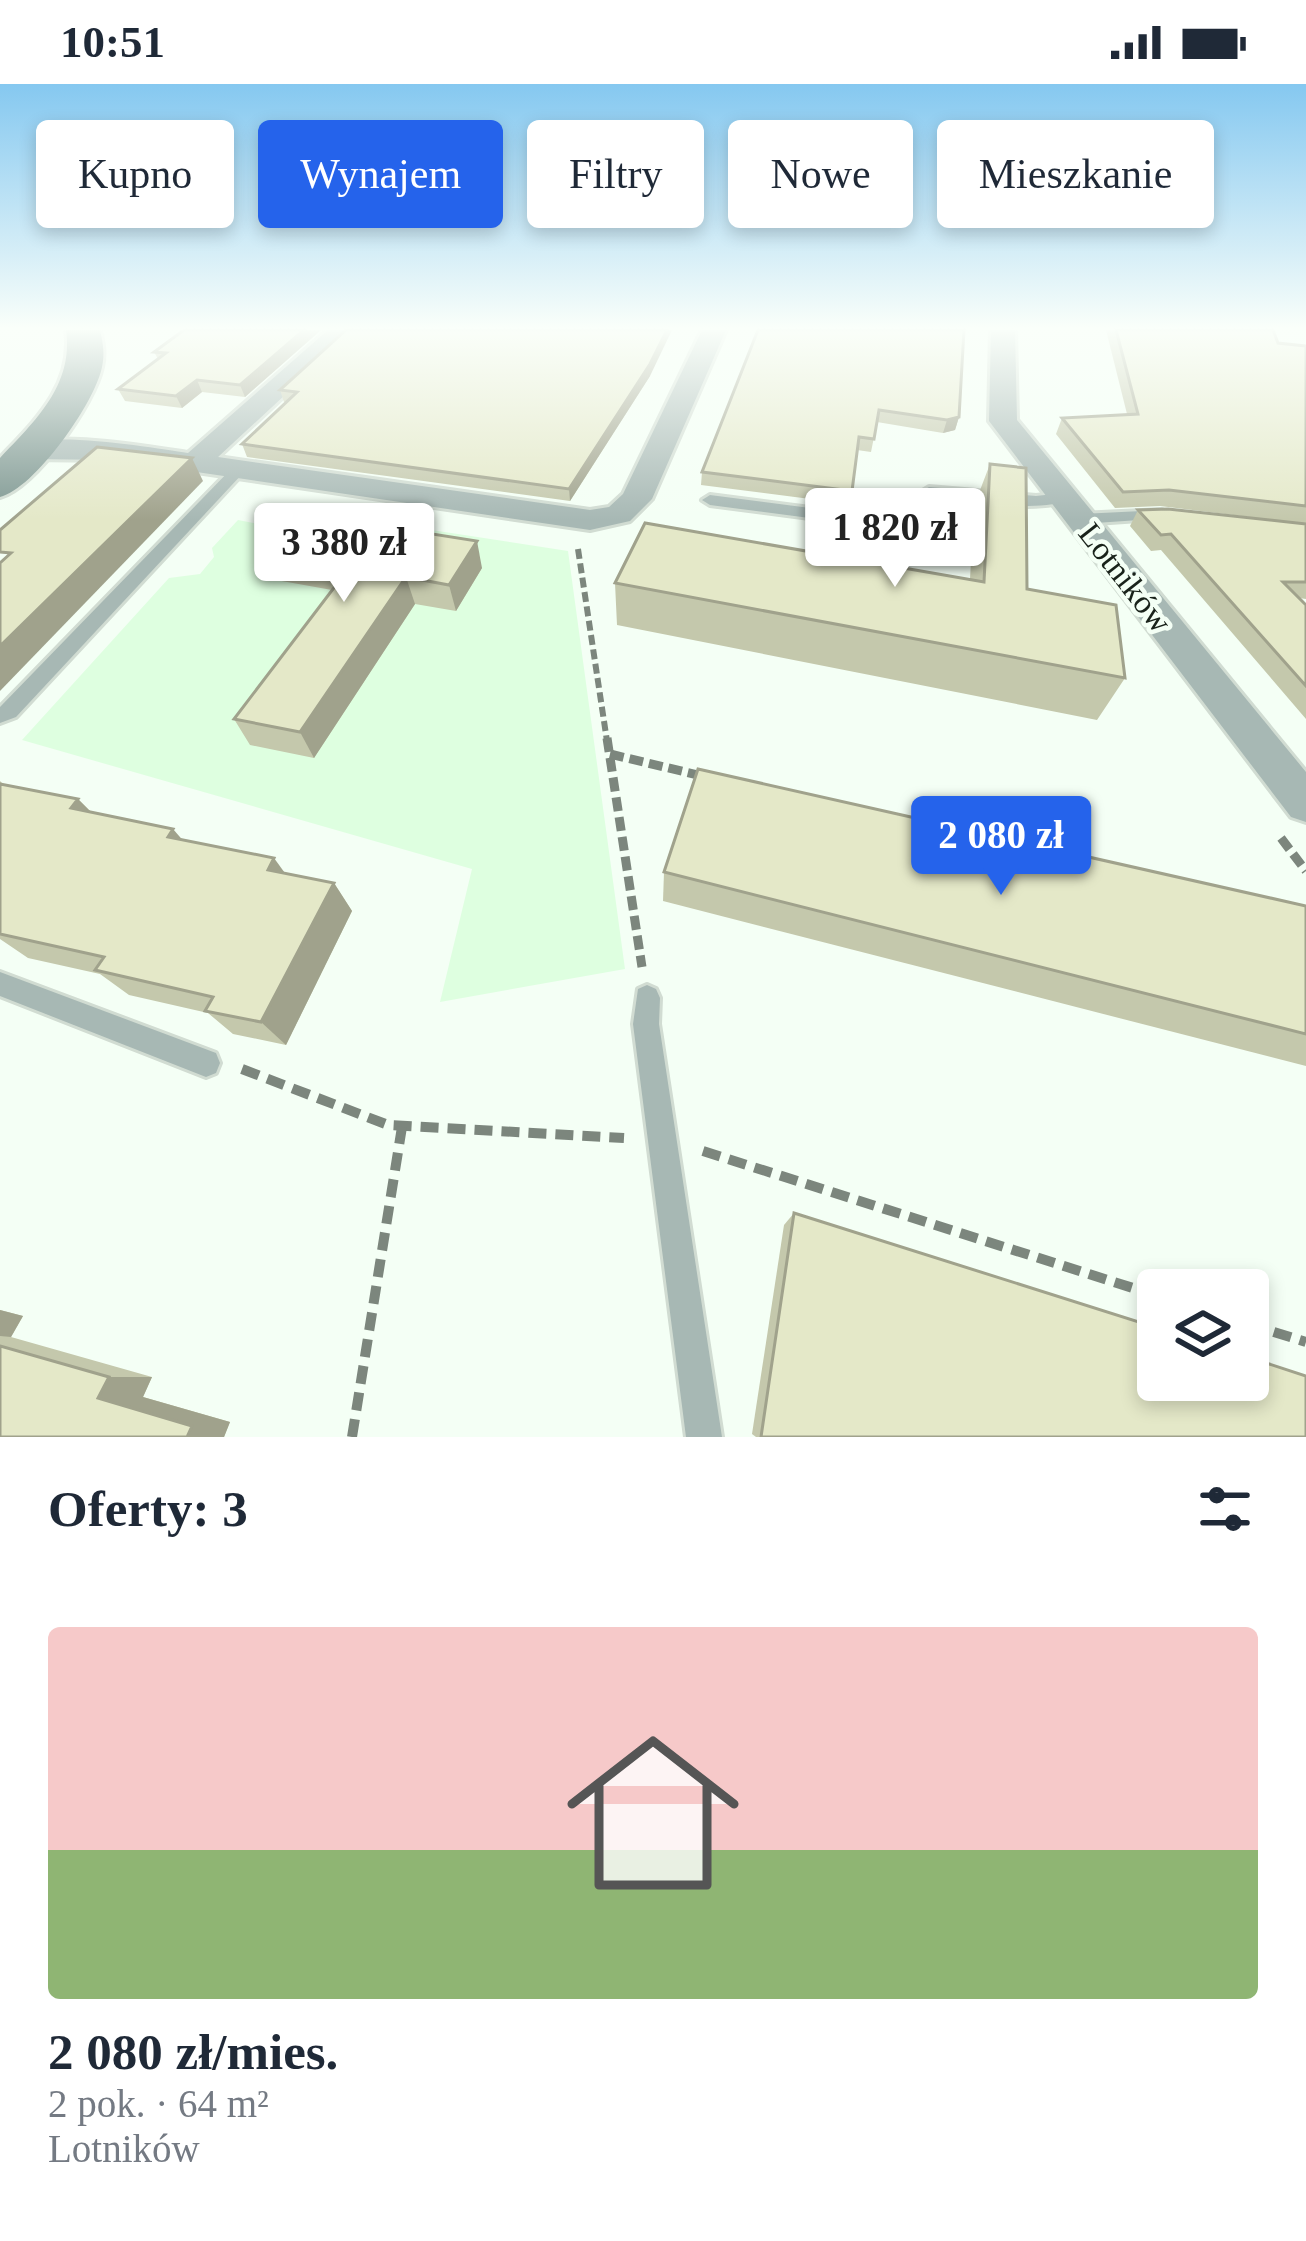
<!DOCTYPE html>
<html lang="pl">
<meta charset="utf-8">
<style>
body{margin:0;font-family:"Times New Roman",serif;background:#f6f6f7;color:#1f2937;height:100vh;display:flex;flex-direction:column;font-size:45px;white-space:nowrap}
*{box-sizing:border-box;margin:0}
p{font-size:39px;color:#747a83}
.icon{flex:none;width:66px;height:66px;fill:none;stroke:currentColor;stroke-width:2;stroke-linecap:round;stroke-linejoin:round}
.map{position:relative;height:1353px;overflow:hidden}
.drawer{display:flex;flex-direction:column;background:#fff;flex:1}
.drawer>*{flex:none}
.guide{position:absolute;left:36px;top:36px;width:1236px;height:108px;display:flex;gap:24px}
.buttons{position:absolute;left:1137px;top:1185px;display:grid;gap:24px}
.buttons a{display:grid;place-items:center;width:132px;height:132px;border-radius:12px;background:#fff;box-shadow:0 6px 18px #0003;font-size:60px}
.price{position:absolute;translate:-50% -102px;padding:0 27px;border-radius:12px;background:#fff;color:#222;font-size:39px;line-height:78px;filter:drop-shadow(0 3px 6px #0008)}
.price::after{content:'';position:absolute;left:50%;top:72px;width:36px;height:27px;margin-left:-18px;background:inherit;clip-path:polygon(0 0,100% 0,50% 100%)}
.price.active{background:#2563eb;color:#fff}
ul{padding:0;list-style:none}
li{display:grid;align-content:center;gap:24px;height:636px;padding:0 48px}
li span{display:grid;place-items:center;height:372px;border-radius:12px;color:#555}
li>.icon{margin-inline-start:auto}
span .icon{width:216px;height:216px;fill:#fffc;stroke-width:1}
li b{font-size:51px}
h2{display:flex;justify-content:space-between;align-items:center;height:144px;padding:0 48px;font-size:51px}
.chip{padding:0 42px;border-radius:12px;background:#fff;box-shadow:0 6px 18px #0003;font-size:42px;line-height:108px}
.chip.active{background:#2563eb;color:#fff}
.status{display:flex;justify-content:space-between;align-items:center;height:84px;padding:0 60px;background:#fff;direction:ltr}
.status svg{height:33px;fill:currentColor}
.map>svg:first-child{display:block}
.built{fill:#deffe0}
.lines{fill:none;stroke-linecap:round;stroke-linejoin:round}
.service-casing{stroke:#d1dcd2;stroke-width:6}
.minor-casing{stroke:#d1dcd2;stroke-width:6}
.secondary-casing{stroke:#d1dcd2;stroke-width:6}
.path-far2{stroke:#7c867d;stroke-width:6;stroke-dasharray:10 4.5;stroke-linecap:butt}
.path-far1{stroke:#7c867d;stroke-width:9;stroke-dasharray:14 6;stroke-linecap:butt}
.path{stroke:#7c867d;stroke-width:10;stroke-dasharray:18 9;stroke-linecap:butt}
.service{fill:#a7b8b4;fill-rule:evenodd}
.minor{fill:#a7b8b4;fill-rule:evenodd}
.secondary{fill:#7e9791;fill-rule:evenodd}
.wall{fill:#c4c8ac}
.shaded-wall{fill:#a0a28c}
.building{fill:#e4e8c8;stroke:#a0a28c;stroke-width:3}
.labels{text-anchor:middle;stroke-width:9;stroke-linejoin:round;paint-order:stroke}
.street-label{font-size:33px;fill:#19221a;stroke:#f4fff5}
</style>
<div class="status"><b>10:51</b><svg viewBox="0 0 49 12"><path d="M0 12V9h3v3zM5 12V6h3v6zM10 12V3h3v9zM15 12V0h3v12zM26 1h20v11H26zM47 4h2v5h-2z"/></svg></div>
<div class="map">
<svg width="1306" height="1353" viewBox="0 0 1306 1353">
<rect width="100%" height="100%" fill="#f4fff5"/>
<!-- built -->
<path class="built" d="M275 422 568 467 625 885 440 918 472 785 22 656 169 494 200 490 214 473 212 464 238 436 259 440Z"/>
<g class="lines">
<!-- service casing -->
<g class="service-casing">
<g id="service">
<path d="M239 381 244 382V388L16 633 0 639V623L234 382Z"/>
<path d="M929 403 1036 412 1063 409 1071 414C1042 431 970 416 935 413L924 443 916 448 710 421 702 416 710 411 910 437 921 408Z"/>
<path d="M1162 426 1170 431 1168 434 1081 440 1073 435 1081 430Z"/>
<path d="M0 888 216 969 220 979 216 989 206 993 0 912Z"/>
<path d="M647 901 656 905 660 914 659 940 722 1353H686L633 940 638 905Z"/>
</g>
</g>
<!-- minor casing -->
<g class="minor-casing">
<g id="minor">
<path d="M328 246H355L218 373 590 426 609 423 623 410 702 246H726L652 415 630 437 590 446 115 376 28 375 13 366C36 343 154 364 188 369Z"/>
<path d="M991 246H1015L1017 336 1306 688V738L1291 733 989 337Z"/>
</g>
</g>
<!-- secondary casing -->
<g class="secondary-casing">
<path id="secondary" d="M66 246H100C103 259 105 270 102 283 95 319 34 405 0 413V374C35 337 74 301 66 246Z"/>
</g>
<!-- path-far2 -->
<path class="path-far2" d="M578 465 607 657"/>
<!-- path-far1 -->
<g class="path-far1">
<path d="M607 654 642 883"/>
<path d="M610 670 702 692"/>
<path d="M1281 754 1306 787"/>
</g>
<!-- path -->
<g class="path">
<path d="M242 985 388 1041 624 1054"/>
<path d="M703 1067 1158 1212"/>
<path d="M1248 1240 1306 1258"/>
<path d="M352 1353 402 1043"/>
</g>
<!-- service -->
<use href="#service" class="service"/>
<!-- minor -->
<use href="#minor" class="minor"/>
<!-- secondary -->
<use href="#secondary" class="secondary"/>
</g>
<!-- wall -->
<g class="wall">
<path d="M321 246 245 313 202 308 182 324 125 317 118 305 158 275 154 268Z"/>
<path d="M758 246 959 333 955 346 943 349 877 338 871 368 857 366 849 420 701 401 702 388Z"/>
<path d="M1106 246H1273L1278 259 1306 262V440L1160 422 1115 424 1056 350 1062 334 1127 330Z"/>
<path d="M650 292 570 417 247 373 242 360 286 318H284L280 306Z"/>
<path d="M990 380 1027 505 1125 594 1097 636 617 541 615 499 970 495 974 422Z"/>
<path d="M1138 426 1306 440V515L1299 514 1306 521V635L1161 466 1151 467 1130 442Z"/>
<path d="M264 469 482 484 456 527 415 520 314 674 250 661 234 635 332 506 276 496Z"/>
<path d="M0 697 4 701 78 715 92 729 285 789 334 799 352 827 286 961 233 950 208 929 129 911 100 890 28 874 0 855Z"/>
<path d="M664 788 1306 822V982L663 817Z"/>
<path d="M794 1129 1306 1353H756L752 1350 784 1141Z"/>
<path d="M0 1226 23 1232 11 1253 152 1293 143 1313 230 1338 224 1353H0Z"/>
</g>
<!-- shaded-wall -->
<g class="shaded-wall">
<path d="M304 246H321L245 313 240 301Z"/>
<path d="M667 246H672L650 292 570 417 569 405Z"/>
<path d="M197 296 202 308 182 324 176 312Z"/>
<path d="M959 333 955 346 943 349 947 336Z"/>
<path d="M192 374 203 397 0 607V562Z"/>
<path d="M477 457 482 484 456 527 449 501Z"/>
<path d="M406 493 415 520 314 674 300 648Z"/>
<path d="M78 715 109 746 71 724Z"/>
<path d="M173 745 199 775 168 753Z"/>
<path d="M274 774 295 803 268 786Z"/>
<path d="M334 799 352 827 286 961 261 938Z"/>
<path d="M0 1226 23 1232 11 1253 0 1252Z"/>
<path d="M109 1293H152L143 1313 230 1338 224 1353H187L98 1314Z"/>
</g>
<!-- building -->
<g class="building">
<path d="M184 246H304L240 301 197 296 176 312 118 305 166 269 154 268Z"/>
<path d="M346 246H667L650 280 569 405 242 360 297 308 280 306Z"/>
<path d="M758 246H964L959 333 947 336 879 326 874 355 859 353 852 407 702 388Z"/>
<path d="M1116 246H1273L1278 259 1306 262V422L1169 406 1123 408 1062 334 1138 330Z"/>
<path d="M97 363 192 374 0 562V479L11 469 0 468V446Z"/>
<path d="M990 380 1026 384 1027 505 1116 521 1125 594 615 499 645 439 984 498Z"/>
<path d="M1168 425 1306 440V498H1283L1306 521V602L1171 450 1161 451 1138 426Z"/>
<path d="M300 429 477 457 449 501 406 493 300 648 234 635 349 484 264 469Z"/>
<path d="M698 685 1306 822V950L664 788Z"/>
<path d="M0 700 78 715 71 724 173 745 168 753 274 774 268 786 334 799 261 938 205 927 213 913 95 886 104 873 0 850Z"/>
<path d="M794 1129 1158 1244V1296H1248V1273L1306 1292V1353H761Z"/>
<path d="M0 1262 109 1293 98 1314 192 1342 187 1353H0Z"/>
</g>
<!-- sky -->
<linearGradient id="sky" x2="0" y2="1"><stop stop-color="#85c8f0"/><stop offset="0.56" stop-color="#fafffa"/><stop offset="1" stop-color="#fafffa" stop-opacity="0"/></linearGradient>
<rect width="1306" height="436" fill="url(#sky)"/>
<g class="labels">
<!-- street labels -->
<g class="street-label">
<text transform="translate(1126 493) rotate(52)" y="12">Lotników</text>
</g>
</g>
</svg>
<div class="buttons">
<a><svg class="icon" aria-label="layers" viewBox="0 0 24 24"><path d="M12 4l9 5-9 5-9-5zM3 14l9 5 9-5"/></svg></a>
</div>
<b class="price" style="left:895px;top:506px">1 820 zł</b>
<b class="price" style="left:344px;top:521px">3 380 zł</b>
<b class="price active" style="left:1001px;top:814px">2 080 zł</b>
<div class="guide">
<a class="chip">Kupno</a>
<a class="chip active">Wynajem</a>
<a class="chip">Filtry</a>
<a class="chip">Nowe</a>
<a class="chip">Mieszkanie</a>
</div>
</div>
<section class="drawer">
<h2>Oferty: 3<svg class="icon" aria-label="filters" viewBox="0 0 24 24"><path d="M4 7h16M4 17h16"/><circle cx="9" cy="7" r="2"/><circle cx="15" cy="17" r="2"/></svg></h2>
<ul>
<li><span style="background:linear-gradient(#f6c9c9 60%,#8fb573 0)"><svg class="icon" aria-label="home" viewBox="0 0 24 24"><path d="M3 11l9-7 9 7M6 9v11h12V9"/></svg></span><div><b>2 080 zł/mies.</b><p>2 pok. · 64 m²</p><p>Lotników</p></div></li>
</ul>
</section>
